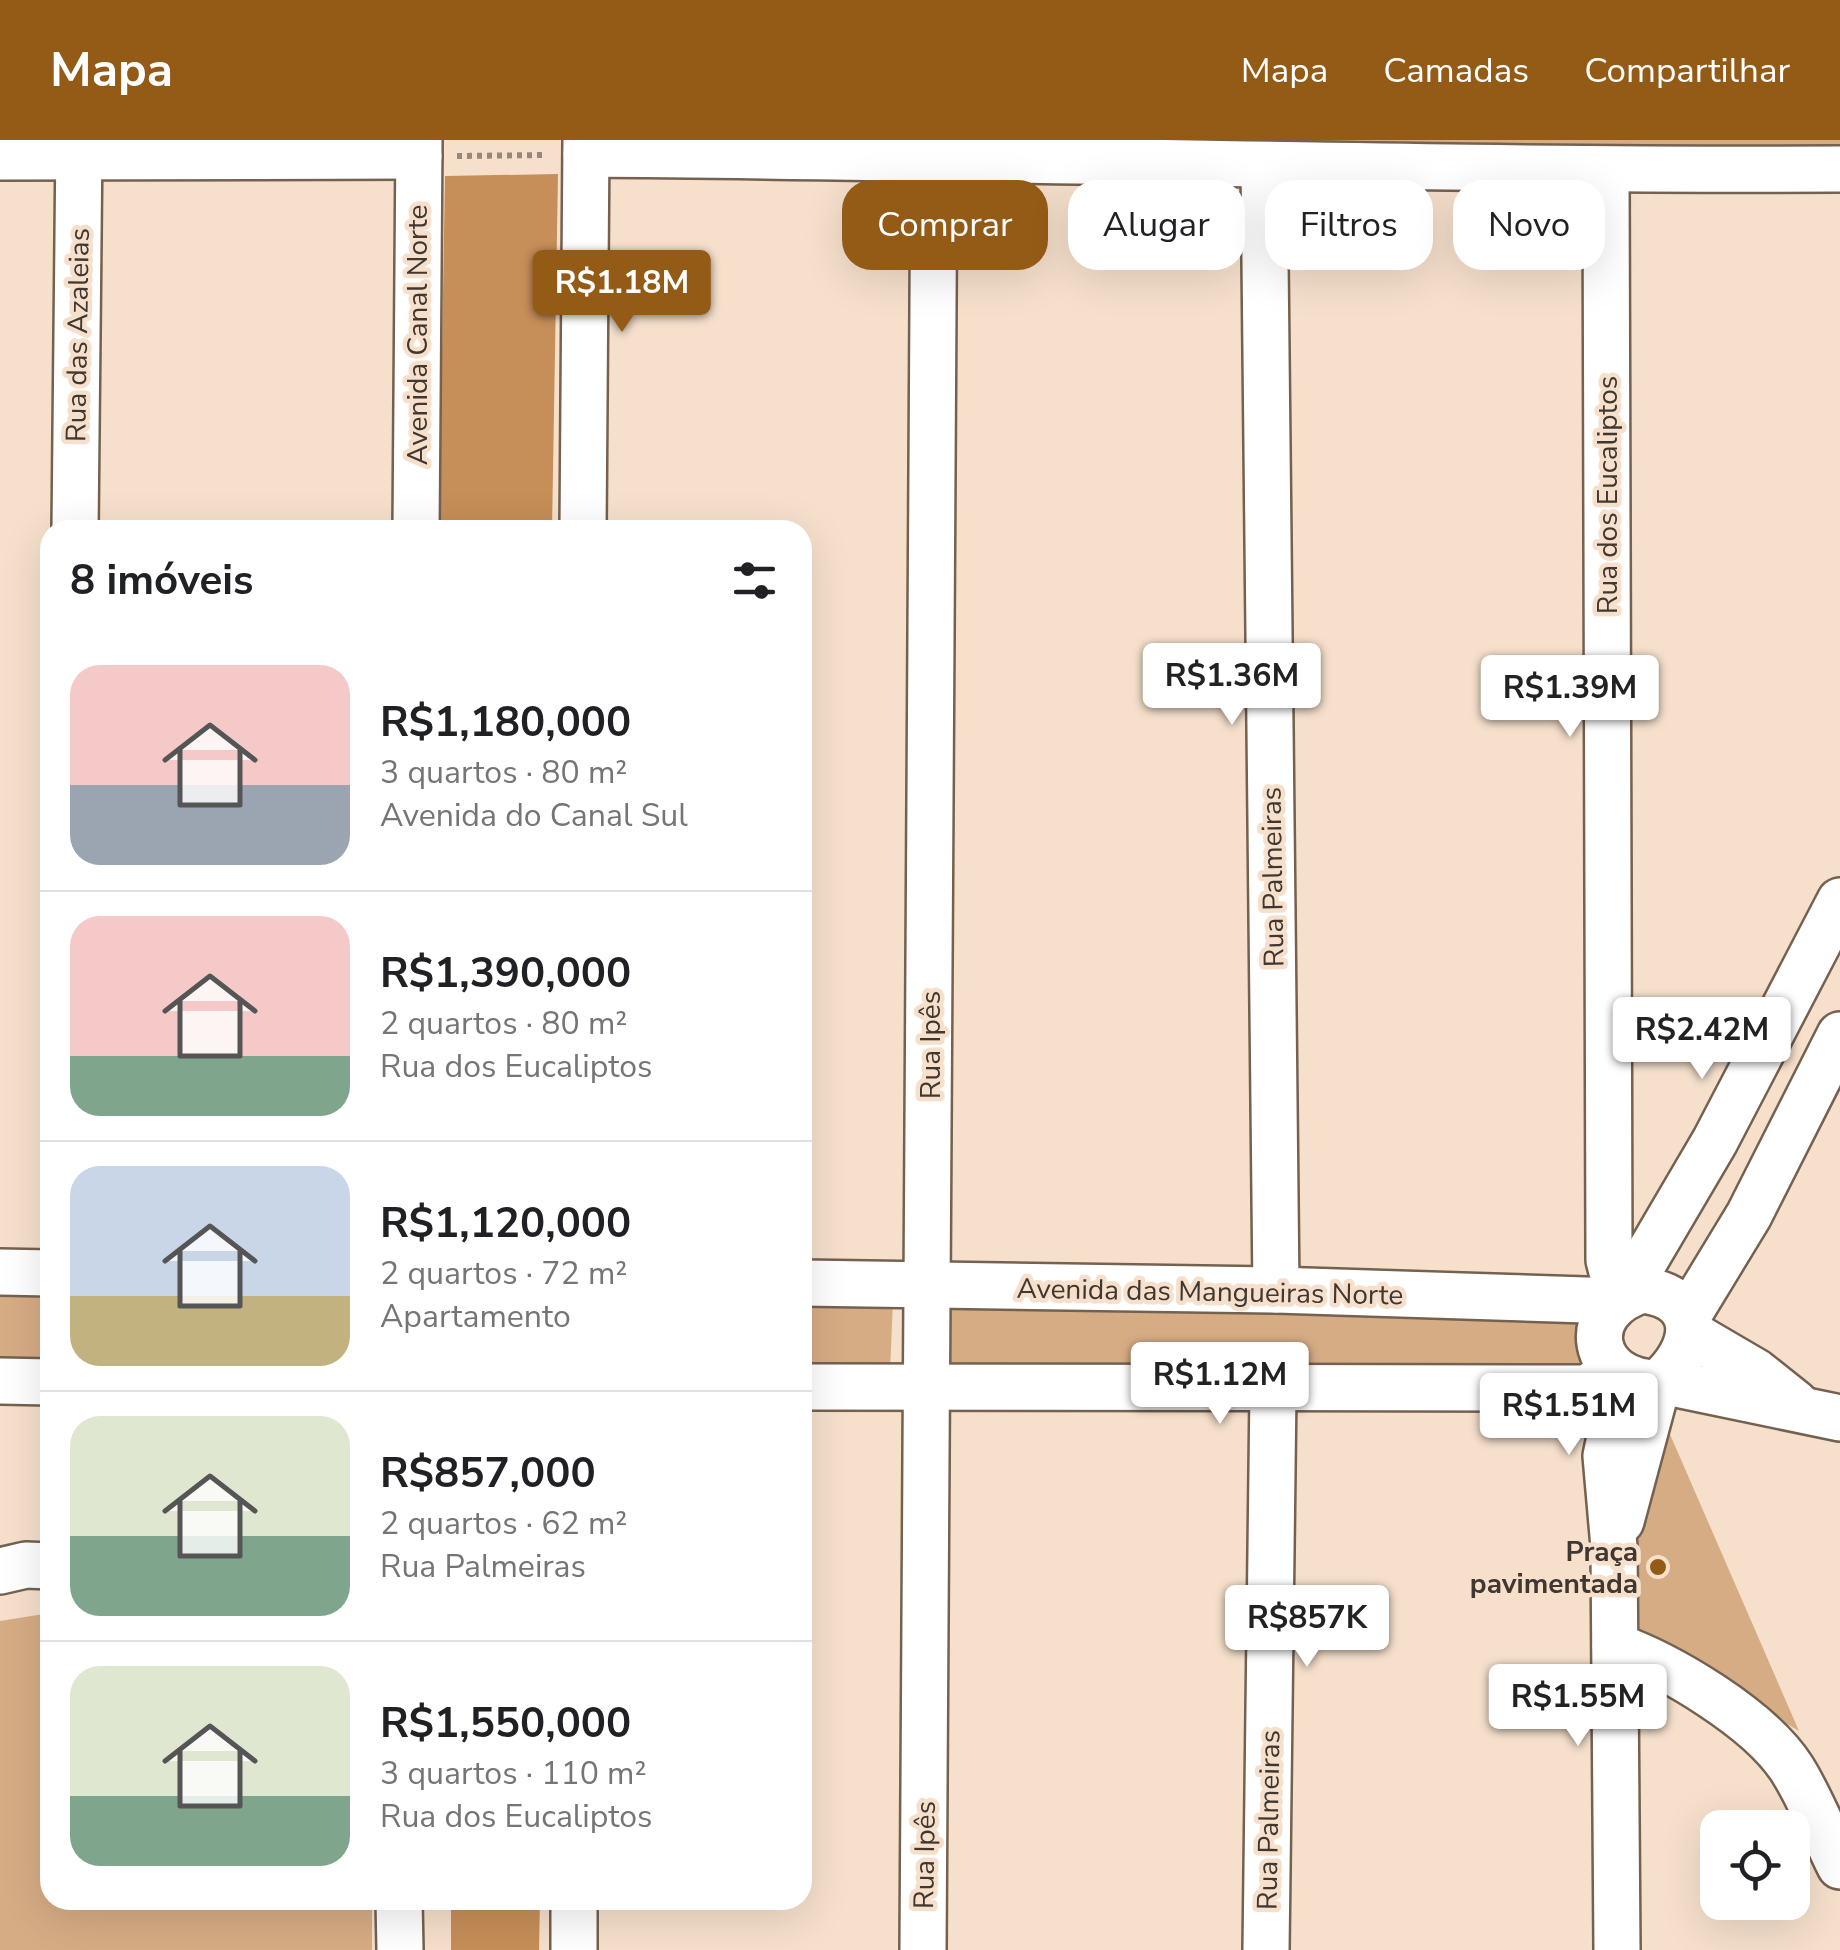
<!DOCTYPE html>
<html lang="pt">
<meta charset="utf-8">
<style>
body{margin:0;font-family:"Nunito Sans",sans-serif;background:#f6f6f6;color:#202124;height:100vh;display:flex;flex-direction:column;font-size:38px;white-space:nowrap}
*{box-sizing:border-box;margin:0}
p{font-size:32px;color:#757577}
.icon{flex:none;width:55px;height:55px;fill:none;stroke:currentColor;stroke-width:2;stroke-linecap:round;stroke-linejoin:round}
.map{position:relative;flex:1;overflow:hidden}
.panel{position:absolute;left:40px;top:380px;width:772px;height:1390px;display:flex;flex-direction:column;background:#fff;border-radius:30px;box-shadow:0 10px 40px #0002}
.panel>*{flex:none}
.banner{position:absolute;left:842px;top:40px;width:848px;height:90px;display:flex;gap:20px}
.fabs{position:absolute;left:1700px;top:1670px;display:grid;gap:20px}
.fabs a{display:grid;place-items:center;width:110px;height:110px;border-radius:20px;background:#fff;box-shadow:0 10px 40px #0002;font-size:50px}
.price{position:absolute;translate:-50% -85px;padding:0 22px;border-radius:10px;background:#fff;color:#222;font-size:32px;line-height:65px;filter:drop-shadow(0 2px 5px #0008)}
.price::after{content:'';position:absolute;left:50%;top:60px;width:30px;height:22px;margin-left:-15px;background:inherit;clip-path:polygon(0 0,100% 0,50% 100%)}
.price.active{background:#945b17;color:#fff}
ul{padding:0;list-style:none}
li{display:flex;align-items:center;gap:30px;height:250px;padding:0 30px}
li+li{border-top:2px solid #e0e0e0}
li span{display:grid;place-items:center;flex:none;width:280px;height:200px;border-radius:30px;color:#555}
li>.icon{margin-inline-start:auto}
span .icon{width:120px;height:120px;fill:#fffc;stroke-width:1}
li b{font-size:42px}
h2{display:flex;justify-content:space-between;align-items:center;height:120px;padding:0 30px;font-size:42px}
.tag{padding:0 35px;border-radius:30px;background:#fff;box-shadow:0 10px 40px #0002;font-size:35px;line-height:90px}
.tag.active{background:#945b17;color:#fff}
header{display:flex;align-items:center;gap:60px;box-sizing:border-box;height:140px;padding:0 50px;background:#945b17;color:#fff}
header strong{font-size:48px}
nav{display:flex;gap:55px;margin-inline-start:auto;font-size:35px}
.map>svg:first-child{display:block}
.green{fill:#d6ac85}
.water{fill:#c68e58}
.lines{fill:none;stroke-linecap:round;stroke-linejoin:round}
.minor-casing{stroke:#746150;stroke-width:50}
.path{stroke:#968779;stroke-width:6;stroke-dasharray:5 5;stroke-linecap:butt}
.minor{stroke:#fff;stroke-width:45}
.poi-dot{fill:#945b17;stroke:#f6e0cc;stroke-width:4}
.labels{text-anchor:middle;stroke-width:9;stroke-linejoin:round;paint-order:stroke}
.street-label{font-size:28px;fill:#403830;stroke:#f6e0cc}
.poi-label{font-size:28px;font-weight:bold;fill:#403830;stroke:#f6e0cc;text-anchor:end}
</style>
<header>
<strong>Mapa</strong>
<nav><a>Mapa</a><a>Camadas</a><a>Compartilhar</a></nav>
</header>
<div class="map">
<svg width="1840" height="1810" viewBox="0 0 1840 1810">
<rect width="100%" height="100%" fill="#f6e0cc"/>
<!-- green -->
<g class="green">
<path d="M1038 0H1840V20Z"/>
<path d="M0 1155H50V1223L0 1222Z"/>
<path d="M893 1161 890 1232 803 1229V1162Z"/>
<path d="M956 1161 1577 1172 1587 1202 1583 1231 948 1228 940 1170Z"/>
<path d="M1659 1269 1799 1591 1622 1485Z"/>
<path d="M50 1473V1760H372V1810H0V1481Z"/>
</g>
<!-- water -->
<g class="water">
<path d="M558 34 552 390H439L445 36Z"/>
<path d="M451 1760H540L539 1810H451Z"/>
</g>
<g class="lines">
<!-- minor casing -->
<g class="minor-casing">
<g id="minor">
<path d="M586 14C1004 17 1422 31 1840 29"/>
<path d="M0 17 419 16"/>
<path d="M1264 25 1276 1150"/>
<path d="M1606 30 1609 1120 1619 1159"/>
<path d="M75 390 79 0"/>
<path d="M416 390 419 0"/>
<path d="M583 390 586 0"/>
<path d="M0 1132 50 1133"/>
<path d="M802 1143 1276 1150 1617 1161"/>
<path d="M1642 1150C1705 1158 1698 1209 1658 1243 1591 1243 1576 1171 1642 1150Z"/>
<path d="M1624 1156 1715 1001 1840 761"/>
<path d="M1687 1177 1749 1075 1840 895"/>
<path d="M1691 1194 1756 1232 1795 1263"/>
<path d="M0 1241 50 1242"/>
<path d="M1662 1241 1840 1278"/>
<path d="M802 1247 1586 1248 1614 1232"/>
<path d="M1621 1381 1658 1243"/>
<path d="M0 1431 26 1425 50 1426"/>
<path d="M1615 1506C1669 1525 1760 1579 1792 1629 1811 1659 1824 1694 1840 1726"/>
<path d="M399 1760 400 1810"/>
<path d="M574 1810V1760"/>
<path d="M923 1810 934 0"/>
<path d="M1266 1810 1273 1250"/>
<path d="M1617 1810 1614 1407 1606 1316 1623 1236"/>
</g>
</g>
<!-- path -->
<path class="path" d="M457 16 545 15"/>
<!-- minor -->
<use href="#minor" class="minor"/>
</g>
<!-- markers -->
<circle class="poi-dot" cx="1658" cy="1427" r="10"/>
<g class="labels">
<!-- street labels -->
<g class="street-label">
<text transform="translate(77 195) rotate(-89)" y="10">Rua das Azaleias</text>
<text transform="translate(417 195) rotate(-90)" y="10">Avenida Canal Norte</text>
<text transform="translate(1607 355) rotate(-90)" y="10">Rua dos Eucaliptos</text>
<text transform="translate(1272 737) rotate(-91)" y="10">Rua Palmeiras</text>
<text transform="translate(930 905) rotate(-90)" y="10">Rua Ipês</text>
<text transform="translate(1210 1151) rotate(1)" y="10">Avenida das Mangueiras Norte</text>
<text transform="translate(1268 1680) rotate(-89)" y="10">Rua Palmeiras</text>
<text transform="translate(924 1715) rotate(-89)" y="10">Rua Ipês</text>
</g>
<!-- poi labels -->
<g class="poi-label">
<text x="1638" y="1421">Praça<tspan x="1638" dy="32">pavimentada</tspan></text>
</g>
</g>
</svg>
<div class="fabs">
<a><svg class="icon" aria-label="locate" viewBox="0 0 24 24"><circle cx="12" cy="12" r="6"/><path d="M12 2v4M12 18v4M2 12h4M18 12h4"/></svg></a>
</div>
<b class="price active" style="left:622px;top:195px">R$1.18M</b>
<b class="price" style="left:1232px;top:588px">R$1.36M</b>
<b class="price" style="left:1570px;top:600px">R$1.39M</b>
<b class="price" style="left:1702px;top:942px">R$2.42M</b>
<b class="price" style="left:1220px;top:1287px">R$1.12M</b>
<b class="price" style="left:1569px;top:1318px">R$1.51M</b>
<b class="price" style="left:1307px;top:1530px">R$857K</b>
<b class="price" style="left:1578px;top:1609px">R$1.55M</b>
<div class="banner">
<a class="tag active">Comprar</a>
<a class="tag">Alugar</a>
<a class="tag">Filtros</a>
<a class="tag">Novo</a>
</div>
<section class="panel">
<h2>8 imóveis<svg class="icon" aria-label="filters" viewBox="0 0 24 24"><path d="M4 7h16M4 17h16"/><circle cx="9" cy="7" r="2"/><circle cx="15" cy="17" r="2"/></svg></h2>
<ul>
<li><span style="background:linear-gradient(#f6c9c9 60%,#9aa5b1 0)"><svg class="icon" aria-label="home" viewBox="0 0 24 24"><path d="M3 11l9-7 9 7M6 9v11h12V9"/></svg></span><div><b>R$1,180,000</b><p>3 quartos · 80 m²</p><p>Avenida do Canal Sul</p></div></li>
<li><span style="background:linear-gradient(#f6c9c9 70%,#7fa58c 0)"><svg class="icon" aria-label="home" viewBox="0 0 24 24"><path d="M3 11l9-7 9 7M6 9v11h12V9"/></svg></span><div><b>R$1,390,000</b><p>2 quartos · 80 m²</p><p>Rua dos Eucaliptos</p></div></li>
<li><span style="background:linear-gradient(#c9d6e8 65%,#c2b280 0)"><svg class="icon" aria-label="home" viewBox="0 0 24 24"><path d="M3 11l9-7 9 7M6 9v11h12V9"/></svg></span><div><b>R$1,120,000</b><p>2 quartos · 72 m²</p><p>Apartamento</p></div></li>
<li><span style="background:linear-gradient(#dfe7d0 60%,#7fa58c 0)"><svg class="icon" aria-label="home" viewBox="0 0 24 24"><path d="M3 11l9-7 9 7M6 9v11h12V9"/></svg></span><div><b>R$857,000</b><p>2 quartos · 62 m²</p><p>Rua Palmeiras</p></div></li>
<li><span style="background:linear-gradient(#dfe7d0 65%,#7fa58c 0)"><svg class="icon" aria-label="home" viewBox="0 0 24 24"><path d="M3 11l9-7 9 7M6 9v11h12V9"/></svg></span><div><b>R$1,550,000</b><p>3 quartos · 110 m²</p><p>Rua dos Eucaliptos</p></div></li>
</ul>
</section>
</div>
